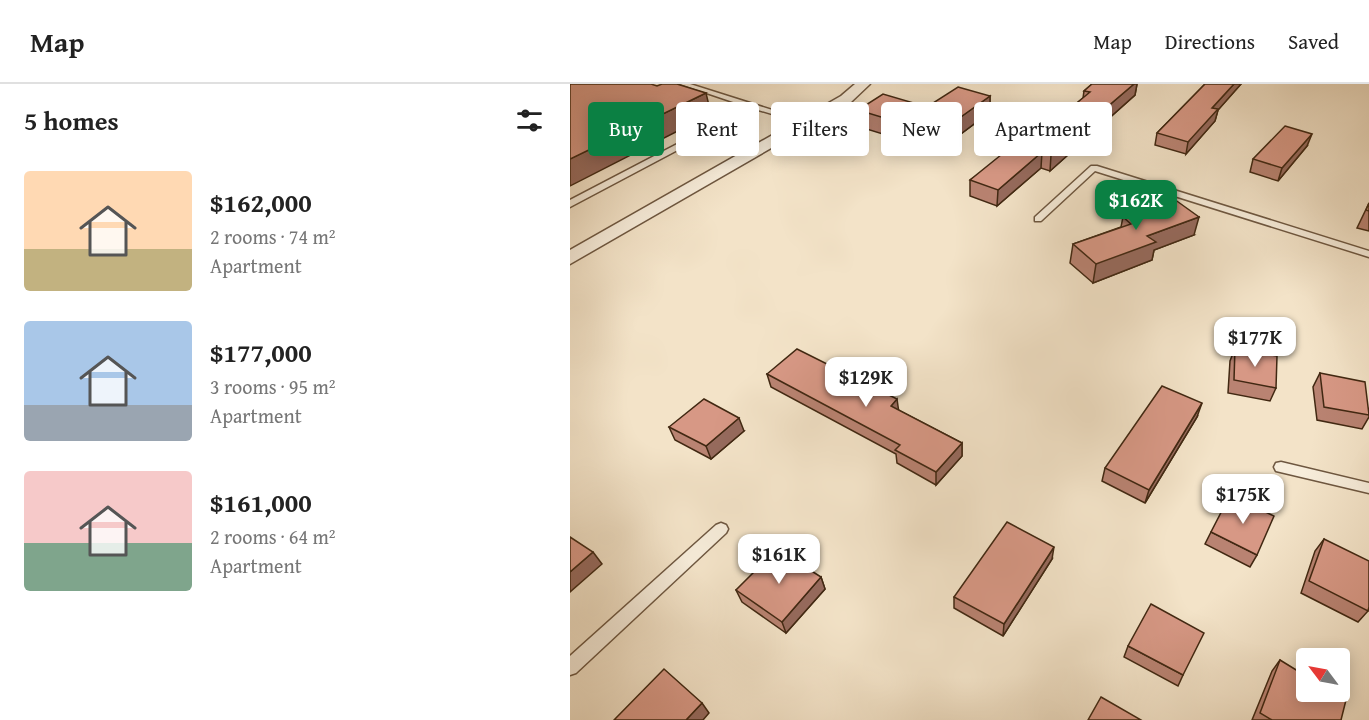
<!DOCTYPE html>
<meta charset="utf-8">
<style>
body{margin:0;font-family:"Gentium Book Plus",serif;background:#f2f2f2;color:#222;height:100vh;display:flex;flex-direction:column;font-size:22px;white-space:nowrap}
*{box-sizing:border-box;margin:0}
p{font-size:20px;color:#767676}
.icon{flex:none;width:33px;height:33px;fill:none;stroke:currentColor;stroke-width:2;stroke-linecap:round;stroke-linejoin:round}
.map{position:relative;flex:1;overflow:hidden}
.side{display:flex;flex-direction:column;background:#fff;width:570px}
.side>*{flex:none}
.guide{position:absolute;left:18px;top:18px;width:570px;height:54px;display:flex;gap:12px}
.needle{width:39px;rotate:302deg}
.tools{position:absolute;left:726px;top:564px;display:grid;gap:12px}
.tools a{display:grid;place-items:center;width:54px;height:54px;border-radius:6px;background:#fff;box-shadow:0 3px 15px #0003;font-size:30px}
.price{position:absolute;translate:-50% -51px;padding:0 14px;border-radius:12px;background:#fff;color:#222;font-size:20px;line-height:39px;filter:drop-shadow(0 2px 3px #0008)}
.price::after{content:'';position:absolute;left:50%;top:36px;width:18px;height:14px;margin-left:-9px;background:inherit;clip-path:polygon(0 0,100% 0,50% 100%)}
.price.on{background:#0b8043;color:#fff}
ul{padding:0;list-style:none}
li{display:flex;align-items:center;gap:18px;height:150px;padding:0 24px}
li span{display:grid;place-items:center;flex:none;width:168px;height:120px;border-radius:6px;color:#555}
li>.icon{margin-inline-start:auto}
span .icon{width:72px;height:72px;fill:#fffc;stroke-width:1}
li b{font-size:26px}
h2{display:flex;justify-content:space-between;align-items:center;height:72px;padding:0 24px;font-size:26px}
.tag{padding:0 21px;border-radius:6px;background:#fff;box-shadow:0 3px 15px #0003;font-size:21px;line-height:54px}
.tag.on{background:#0b8043;color:#fff}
header{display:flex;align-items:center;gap:36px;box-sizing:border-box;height:84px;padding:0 30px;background:#fff;border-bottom:2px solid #e0e0e0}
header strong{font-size:28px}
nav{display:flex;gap:33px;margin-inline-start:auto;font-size:21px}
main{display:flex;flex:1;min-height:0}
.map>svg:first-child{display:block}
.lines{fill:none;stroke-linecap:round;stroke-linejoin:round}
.lane-casing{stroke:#6e5740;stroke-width:3}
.street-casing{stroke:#6e5740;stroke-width:3}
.lane{fill:#f7eddb;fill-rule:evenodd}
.street{fill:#f7eddb;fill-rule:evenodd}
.wall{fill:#b98372;stroke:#412812;stroke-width:1.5}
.shaded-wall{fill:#966a5d;stroke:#412812;stroke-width:1.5}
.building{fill:#d79885;stroke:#412812;stroke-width:1.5}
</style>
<header>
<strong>Map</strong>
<nav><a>Map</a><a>Directions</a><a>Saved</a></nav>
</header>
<main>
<section class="side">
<h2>5 homes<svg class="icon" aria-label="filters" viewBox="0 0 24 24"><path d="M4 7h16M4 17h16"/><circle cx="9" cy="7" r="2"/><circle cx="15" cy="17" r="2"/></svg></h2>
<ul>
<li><span style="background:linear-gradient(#ffd9b3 65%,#c2b280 0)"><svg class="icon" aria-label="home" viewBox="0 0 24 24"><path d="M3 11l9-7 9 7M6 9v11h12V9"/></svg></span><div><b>$162,000</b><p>2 rooms · 74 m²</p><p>Apartment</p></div></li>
<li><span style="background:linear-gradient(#a9c7e8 70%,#9aa5b1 0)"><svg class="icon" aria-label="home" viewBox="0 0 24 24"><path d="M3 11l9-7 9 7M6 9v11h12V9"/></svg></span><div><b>$177,000</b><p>3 rooms · 95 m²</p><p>Apartment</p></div></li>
<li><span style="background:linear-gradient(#f6c9c9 60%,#7fa58c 0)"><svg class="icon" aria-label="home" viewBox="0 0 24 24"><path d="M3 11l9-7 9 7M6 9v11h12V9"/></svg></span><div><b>$161,000</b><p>2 rooms · 64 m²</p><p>Apartment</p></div></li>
</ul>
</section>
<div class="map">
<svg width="799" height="636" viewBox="0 0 799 636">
<rect width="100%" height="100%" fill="#f3e3c8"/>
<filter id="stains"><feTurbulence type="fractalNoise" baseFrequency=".00333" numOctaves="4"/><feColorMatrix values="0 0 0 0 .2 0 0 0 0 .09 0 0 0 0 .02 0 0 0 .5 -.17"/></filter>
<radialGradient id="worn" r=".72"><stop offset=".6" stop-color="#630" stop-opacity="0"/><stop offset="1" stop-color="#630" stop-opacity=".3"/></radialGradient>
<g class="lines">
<!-- lane casing -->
<g class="lane-casing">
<g id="lane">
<path d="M110 0H120L240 38 236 40 185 25 0 123V116L178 23Z"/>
<path d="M521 82H527L799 167V173L525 87 471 137H465V133Z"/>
<path d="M711 378 799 399V409L706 387 704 383 706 379Z"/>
<path d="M151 439 156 441 158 445 156 449 6 589 0 591V572L146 441Z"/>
</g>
</g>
<!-- street casing -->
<g class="street-casing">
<path id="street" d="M285 0H300L281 18 0 180V166L271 12Z"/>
</g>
<!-- lane -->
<use href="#lane" class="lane"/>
<!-- street -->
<use href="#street" class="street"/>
</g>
<!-- wall -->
<g class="wall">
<path d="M522 0H567L565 11 480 87 471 84 427 122 400 112V96L456 61 513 14 514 7Z"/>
<path d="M635 0H671L648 26 645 37 616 70 585 61 587 49Z"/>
<path d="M420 12V28L368 67 290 43 288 26 357 23Z"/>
<path d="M737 62 708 97 680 88 683 75Z"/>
<path d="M799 119V147L787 144Z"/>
<path d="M553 133 624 151 584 166 582 176 523 199 500 179 503 160 551 143Z"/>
<path d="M665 264 706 304 700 317 658 309 660 277Z"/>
<path d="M750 289 799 325V333L792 345 747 336 743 303Z"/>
<path d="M197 290 328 326 392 359V372L366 401 327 379 326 370 201 303Z"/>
<path d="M627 333 575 419 532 397 535 384Z"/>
<path d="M99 343 174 347 141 375 105 356Z"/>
<path d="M641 448 687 471 680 483 635 460Z"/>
<path d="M754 455 798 527 788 538 731 509 745 467Z"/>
<path d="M482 475 433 552 384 524V513Z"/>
<path d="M251 493 255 505 216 549 172 518 166 506Z"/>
<path d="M558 562 613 591 608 602 554 573Z"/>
<path d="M710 576 771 636H682L702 587Z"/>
</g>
<!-- shaded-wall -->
<g class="shaded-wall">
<path d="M564 0H567L565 11 480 87 481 71Z"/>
<path d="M664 0H671L648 26 645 37 616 70 618 58 642 24Z"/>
<path d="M136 9 141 30 0 102V75Z"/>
<path d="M420 12V28L368 67 367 50Z"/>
<path d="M742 50 737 62 708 97 712 84Z"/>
<path d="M472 68 471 84 427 122 428 106Z"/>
<path d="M629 133 624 151 584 166 582 176 523 199 526 180 577 152Z"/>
<path d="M327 315 329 329 321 322Z"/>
<path d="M632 319 627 333 575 419 579 406Z"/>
<path d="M169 334 174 347 141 375 136 362Z"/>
<path d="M392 359V372L366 401V388Z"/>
<path d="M484 463 482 475 433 552 434 540Z"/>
<path d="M23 468 32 480 0 508V488Z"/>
<path d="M251 493 255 505 216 549 212 538Z"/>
<path d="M132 619 139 629 133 636H116Z"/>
</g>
<!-- building -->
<g class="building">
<path d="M0 0H81L87 2 92 0H107L136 9 0 75Z"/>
<path d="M522 0H564L481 71 472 68 428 106 400 96 447 58 456 61 520 8 514 7Z"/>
<path d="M635 0H664L642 24 648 25 618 58 587 49Z"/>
<path d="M388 3 420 12 367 50 288 26 313 10 357 23Z"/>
<path d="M715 42 742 50 712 84 683 75Z"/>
<path d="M604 115 629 133 577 152 586 158 526 180 503 160 561 140 553 133Z"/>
<path d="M799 119V127L796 126Z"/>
<path d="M665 264 707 272 706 304 664 296Z"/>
<path d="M227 265 327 315 321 322 392 359 366 388 325 366 330 361 197 290Z"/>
<path d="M750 289 795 298 799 331 754 323Z"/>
<path d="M592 302 632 319 579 406 535 384Z"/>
<path d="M134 315 169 334 136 362 99 343Z"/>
<path d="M660 411 704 432 687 471 641 448Z"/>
<path d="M437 438 484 463 434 540 384 513Z"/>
<path d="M0 453 23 468 0 488Z"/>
<path d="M754 455 799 477V523L798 527 739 497Z"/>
<path d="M207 465 251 493 212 538 166 506Z"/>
<path d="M581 520 634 549 613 591 558 562Z"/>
<path d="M710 576 736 592V608H762L776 616 771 636H702L690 629Z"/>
<path d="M94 585 132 619 116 636H44Z"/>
<path d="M531 613 571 636H518Z"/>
</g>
<rect width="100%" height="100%" filter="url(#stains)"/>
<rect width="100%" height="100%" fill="url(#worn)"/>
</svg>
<div class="tools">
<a><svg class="needle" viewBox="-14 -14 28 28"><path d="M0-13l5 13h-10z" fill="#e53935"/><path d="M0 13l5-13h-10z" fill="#767676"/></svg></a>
</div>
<b class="price on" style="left:566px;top:147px">$162K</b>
<b class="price" style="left:685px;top:284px">$177K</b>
<b class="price" style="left:296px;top:324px">$129K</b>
<b class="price" style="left:673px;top:441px">$175K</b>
<b class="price" style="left:209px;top:501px">$161K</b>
<div class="guide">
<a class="tag on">Buy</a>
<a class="tag">Rent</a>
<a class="tag">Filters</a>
<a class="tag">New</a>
<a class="tag">Apartment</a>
</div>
</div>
</main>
